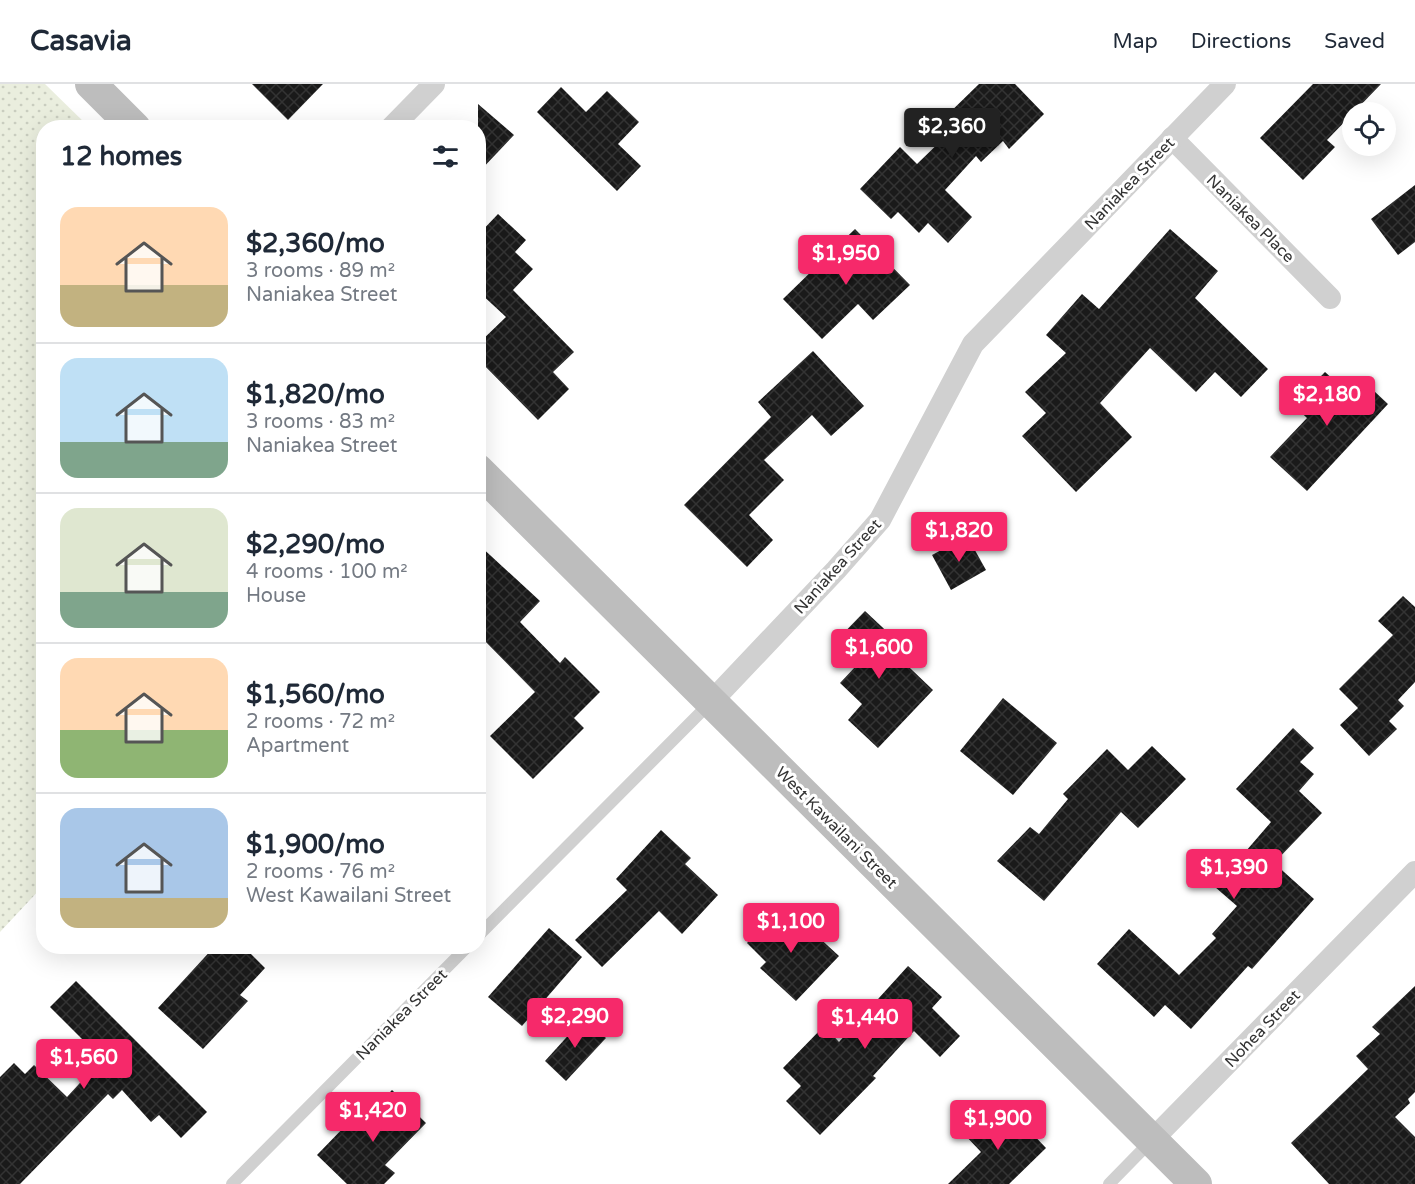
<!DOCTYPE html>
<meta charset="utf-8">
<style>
body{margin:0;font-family:"Varela Round",sans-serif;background:#f6f6f7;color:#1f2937;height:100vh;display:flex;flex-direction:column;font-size:22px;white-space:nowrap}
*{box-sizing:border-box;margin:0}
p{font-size:20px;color:#747a83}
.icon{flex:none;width:33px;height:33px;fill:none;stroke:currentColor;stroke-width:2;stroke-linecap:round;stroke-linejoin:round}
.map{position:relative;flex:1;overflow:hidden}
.drawer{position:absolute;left:36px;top:36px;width:450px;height:834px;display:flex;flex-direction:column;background:#fff;border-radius:24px;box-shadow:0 6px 24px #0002}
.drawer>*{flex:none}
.buttons{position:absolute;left:1342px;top:18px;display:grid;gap:12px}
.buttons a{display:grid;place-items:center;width:54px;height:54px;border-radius:50%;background:#fff;box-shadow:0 6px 24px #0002;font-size:30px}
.price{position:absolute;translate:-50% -51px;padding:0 14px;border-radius:6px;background:#f6296a;color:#fff;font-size:20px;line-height:39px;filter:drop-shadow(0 2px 3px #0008)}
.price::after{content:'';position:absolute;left:50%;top:36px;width:18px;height:14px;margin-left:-9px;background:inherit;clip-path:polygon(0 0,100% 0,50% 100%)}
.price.selected{background:#222;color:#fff}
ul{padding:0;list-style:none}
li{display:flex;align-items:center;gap:18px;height:150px;padding:0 24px}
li+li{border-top:2px solid #e0e1e3}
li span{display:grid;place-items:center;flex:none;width:168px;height:120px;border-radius:18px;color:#555}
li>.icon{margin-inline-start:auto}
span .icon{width:72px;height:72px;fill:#fffc;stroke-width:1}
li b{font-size:26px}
h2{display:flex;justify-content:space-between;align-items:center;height:72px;padding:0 24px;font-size:26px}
header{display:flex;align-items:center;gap:36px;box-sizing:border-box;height:84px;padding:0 30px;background:#fff;border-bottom:2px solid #e0e1e3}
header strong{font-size:28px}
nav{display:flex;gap:33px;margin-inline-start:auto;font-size:21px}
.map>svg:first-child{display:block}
.grass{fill:url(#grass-dots)}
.building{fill:url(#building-cross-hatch)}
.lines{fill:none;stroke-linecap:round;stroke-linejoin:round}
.lane{stroke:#d0d0d0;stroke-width:12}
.street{stroke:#d0d0d0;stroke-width:22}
.secondary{stroke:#bdbdbd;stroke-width:32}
.labels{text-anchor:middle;stroke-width:6;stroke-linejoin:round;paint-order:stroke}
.street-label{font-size:16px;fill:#333;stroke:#fff}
</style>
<header>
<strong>Casavia</strong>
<nav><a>Map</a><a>Directions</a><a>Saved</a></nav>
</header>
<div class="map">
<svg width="1415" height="1100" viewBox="0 0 1415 1100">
<defs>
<pattern id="grass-dots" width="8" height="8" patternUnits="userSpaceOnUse" patternTransform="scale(1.5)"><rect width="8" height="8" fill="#eaeede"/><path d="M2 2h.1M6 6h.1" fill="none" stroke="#c9cdbf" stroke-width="1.8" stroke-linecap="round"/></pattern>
<pattern id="building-cross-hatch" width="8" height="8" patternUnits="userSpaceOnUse" patternTransform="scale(1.5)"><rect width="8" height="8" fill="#1a1a1a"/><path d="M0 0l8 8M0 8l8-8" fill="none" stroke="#333"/></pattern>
</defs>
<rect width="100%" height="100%" fill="#fff"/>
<!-- grass -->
<path class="grass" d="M0 0H45L89 43 44 44 43 802 0 848Z"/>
<!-- building -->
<g class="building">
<path d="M252 0H323L288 36Z"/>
<path d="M979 0H1015L1044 30 1009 65 1003 57 981 78 976 72 945 106 972 133 948 159 928 139 919 149 898 128 891 135 860 105 900 63 917 80 951 47 941 37Z"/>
<path d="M1313 0H1381L1327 56 1335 63 1303 96 1260 54Z"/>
<path d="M561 3 586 28 607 7 639 38 618 60 641 82 617 107 537 28Z"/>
<path d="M478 20 514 51 478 89Z"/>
<path d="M1415 101V158L1398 171 1371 135Z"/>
<path d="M498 130 526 156 515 168 533 185 513 206 574 268 553 288 569 305 538 336 478 275V260L506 233 478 207V151Z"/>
<path d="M855 145 910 201 873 236 858 220 822 255 783 215Z"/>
<path d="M1170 145 1218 187 1195 214 1268 285 1241 313 1215 288 1196 308 1150 264 1100 319 1132 353 1076 408 1022 352 1046 329 1025 308 1066 269 1046 251 1082 210 1099 225Z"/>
<path d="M813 267 864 322 831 352 812 331 764 376 784 396 749 431 773 456 747 483 684 421 771 333 758 318Z"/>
<path d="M1325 288 1345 306 1358 292 1388 320 1307 407 1270 373 1307 334 1293 321Z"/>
<path d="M967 452 986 486 951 506 932 471Z"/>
<path d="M478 460 540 517 520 538 560 579 565 573 600 608 574 634 584 644 533 695 490 652 535 608 478 550Z"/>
<path d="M1403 512 1415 523V598L1398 616 1404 622 1389 637 1397 645 1369 672 1340 641 1358 624 1339 605 1393 551 1378 537Z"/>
<path d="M865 527 897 557 890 565 933 606 878 664 848 636 862 620 840 599 856 582 833 560Z"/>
<path d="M1003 614 1057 659 1013 711 960 667Z"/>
<path d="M1293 644 1314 664 1300 678 1314 690 1299 707 1322 729 1274 779 1314 815 1252 885 1248 882 1191 945 1165 921 1154 933 1097 880 1129 845 1179 891 1216 854 1212 850 1237 822 1215 803 1271 738 1236 705Z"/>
<path d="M1152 662 1186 695 1138 744 1121 728 1044 817 997 777 1030 743 1039 750 1068 715 1063 710 1107 665 1128 686Z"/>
<path d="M661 746 691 774 685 780 718 811 682 850 659 827 602 883 575 856 627 806 616 795Z"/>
<path d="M780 824 811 854 815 850 839 872 796 917 760 884 766 878 747 859Z"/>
<path d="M549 844 582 873 522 942 488 913Z"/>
<path d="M215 862H243L265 884 240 911 248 917 203 965 158 924Z"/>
<path d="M908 882 942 913 932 924 960 952 940 973 914 947 873 992 876 994 820 1051 786 1017 801 1002 783 984 824 942 839 958Z"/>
<path d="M76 897 207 1028 181 1054 159 1031 151 1038 122 1006 113 1015 108 1010 20 1100H0V993L14 979 25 990 34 981 67 1013 102 975 50 923Z"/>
<path d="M1415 902V1008L1408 1015 1410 1019 1395 1033 1415 1053V1100H1329L1291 1059 1368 985 1356 972 1380 950 1372 943Z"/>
<path d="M584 934 606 954 566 997 545 977Z"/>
<path d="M392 1006 426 1039 385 1081 395 1089 384 1100H347L317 1071 347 1040 353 1047Z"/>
<path d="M992 1021 1018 1047 1024 1041 1046 1064 1009 1100H948L981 1068 963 1049Z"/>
</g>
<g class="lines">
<!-- lane -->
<g class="lane">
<path d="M478 852 710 619"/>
<path d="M232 1100 468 862"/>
<path d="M1109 1100 1152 1056"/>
</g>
<!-- street -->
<g class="street">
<path d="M391 44 434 0"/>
<path d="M1172 54 1330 214"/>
<path d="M711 618 836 486 880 436 973 260 1225 0"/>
<path d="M1152 1056 1415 788"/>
</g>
<!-- secondary -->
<g class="secondary">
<path d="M91 0 135 44"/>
<path d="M478 386 1196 1100"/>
</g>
</g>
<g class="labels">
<!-- street labels -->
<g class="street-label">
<text transform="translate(1129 99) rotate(-46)" y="6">Naniakea Street</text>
<text transform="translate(1251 134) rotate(45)" y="6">Naniakea Place</text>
<text transform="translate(837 482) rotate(-48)" y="6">Naniakea Street</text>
<text transform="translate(837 743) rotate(45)" y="6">West Kawailani Street</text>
<text transform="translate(401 930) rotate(-45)" y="6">Naniakea Street</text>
<text transform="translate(1262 944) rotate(-46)" y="6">Nohea Street</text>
</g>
</g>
</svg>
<div class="buttons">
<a><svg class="icon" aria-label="locate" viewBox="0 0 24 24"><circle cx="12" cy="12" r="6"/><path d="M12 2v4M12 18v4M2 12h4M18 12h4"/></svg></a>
</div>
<b class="price selected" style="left:952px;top:75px">$2,360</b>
<b class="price" style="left:846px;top:202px">$1,950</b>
<b class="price" style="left:1327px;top:343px">$2,180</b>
<b class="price" style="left:959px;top:479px">$1,820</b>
<b class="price" style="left:879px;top:596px">$1,600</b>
<b class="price" style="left:1234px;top:816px">$1,390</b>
<b class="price" style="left:791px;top:870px">$1,100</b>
<b class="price" style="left:575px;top:965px">$2,290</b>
<b class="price" style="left:865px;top:966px">$1,440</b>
<b class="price" style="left:84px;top:1006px">$1,560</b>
<b class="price" style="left:373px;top:1059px">$1,420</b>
<b class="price" style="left:998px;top:1067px">$1,900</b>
<section class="drawer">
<h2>12 homes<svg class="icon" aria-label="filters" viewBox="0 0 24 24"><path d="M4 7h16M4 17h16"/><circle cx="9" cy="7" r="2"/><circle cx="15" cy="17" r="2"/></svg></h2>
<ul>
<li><span style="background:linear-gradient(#ffd9b3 65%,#c2b280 0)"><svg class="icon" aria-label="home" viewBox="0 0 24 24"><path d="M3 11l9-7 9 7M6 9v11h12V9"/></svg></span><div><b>$2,360/mo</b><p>3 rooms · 89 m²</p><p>Naniakea Street</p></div></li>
<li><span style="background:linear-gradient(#bfe0f5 70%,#7fa58c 0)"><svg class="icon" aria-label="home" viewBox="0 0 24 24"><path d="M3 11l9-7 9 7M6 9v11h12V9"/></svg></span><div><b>$1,820/mo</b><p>3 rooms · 83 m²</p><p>Naniakea Street</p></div></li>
<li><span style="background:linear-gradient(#dfe7d0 70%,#7fa58c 0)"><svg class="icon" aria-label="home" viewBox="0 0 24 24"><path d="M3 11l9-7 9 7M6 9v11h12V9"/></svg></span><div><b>$2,290/mo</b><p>4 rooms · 100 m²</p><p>House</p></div></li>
<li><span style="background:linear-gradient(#ffd9b3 60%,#8fb573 0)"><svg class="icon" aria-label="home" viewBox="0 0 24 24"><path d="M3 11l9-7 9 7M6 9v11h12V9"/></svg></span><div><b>$1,560/mo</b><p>2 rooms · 72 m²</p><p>Apartment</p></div></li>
<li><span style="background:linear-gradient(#a9c7e8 75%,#c2b280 0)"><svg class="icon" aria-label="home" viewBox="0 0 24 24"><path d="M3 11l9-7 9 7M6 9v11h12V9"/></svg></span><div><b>$1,900/mo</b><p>2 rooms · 76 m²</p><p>West Kawailani Street</p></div></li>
</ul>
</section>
</div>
